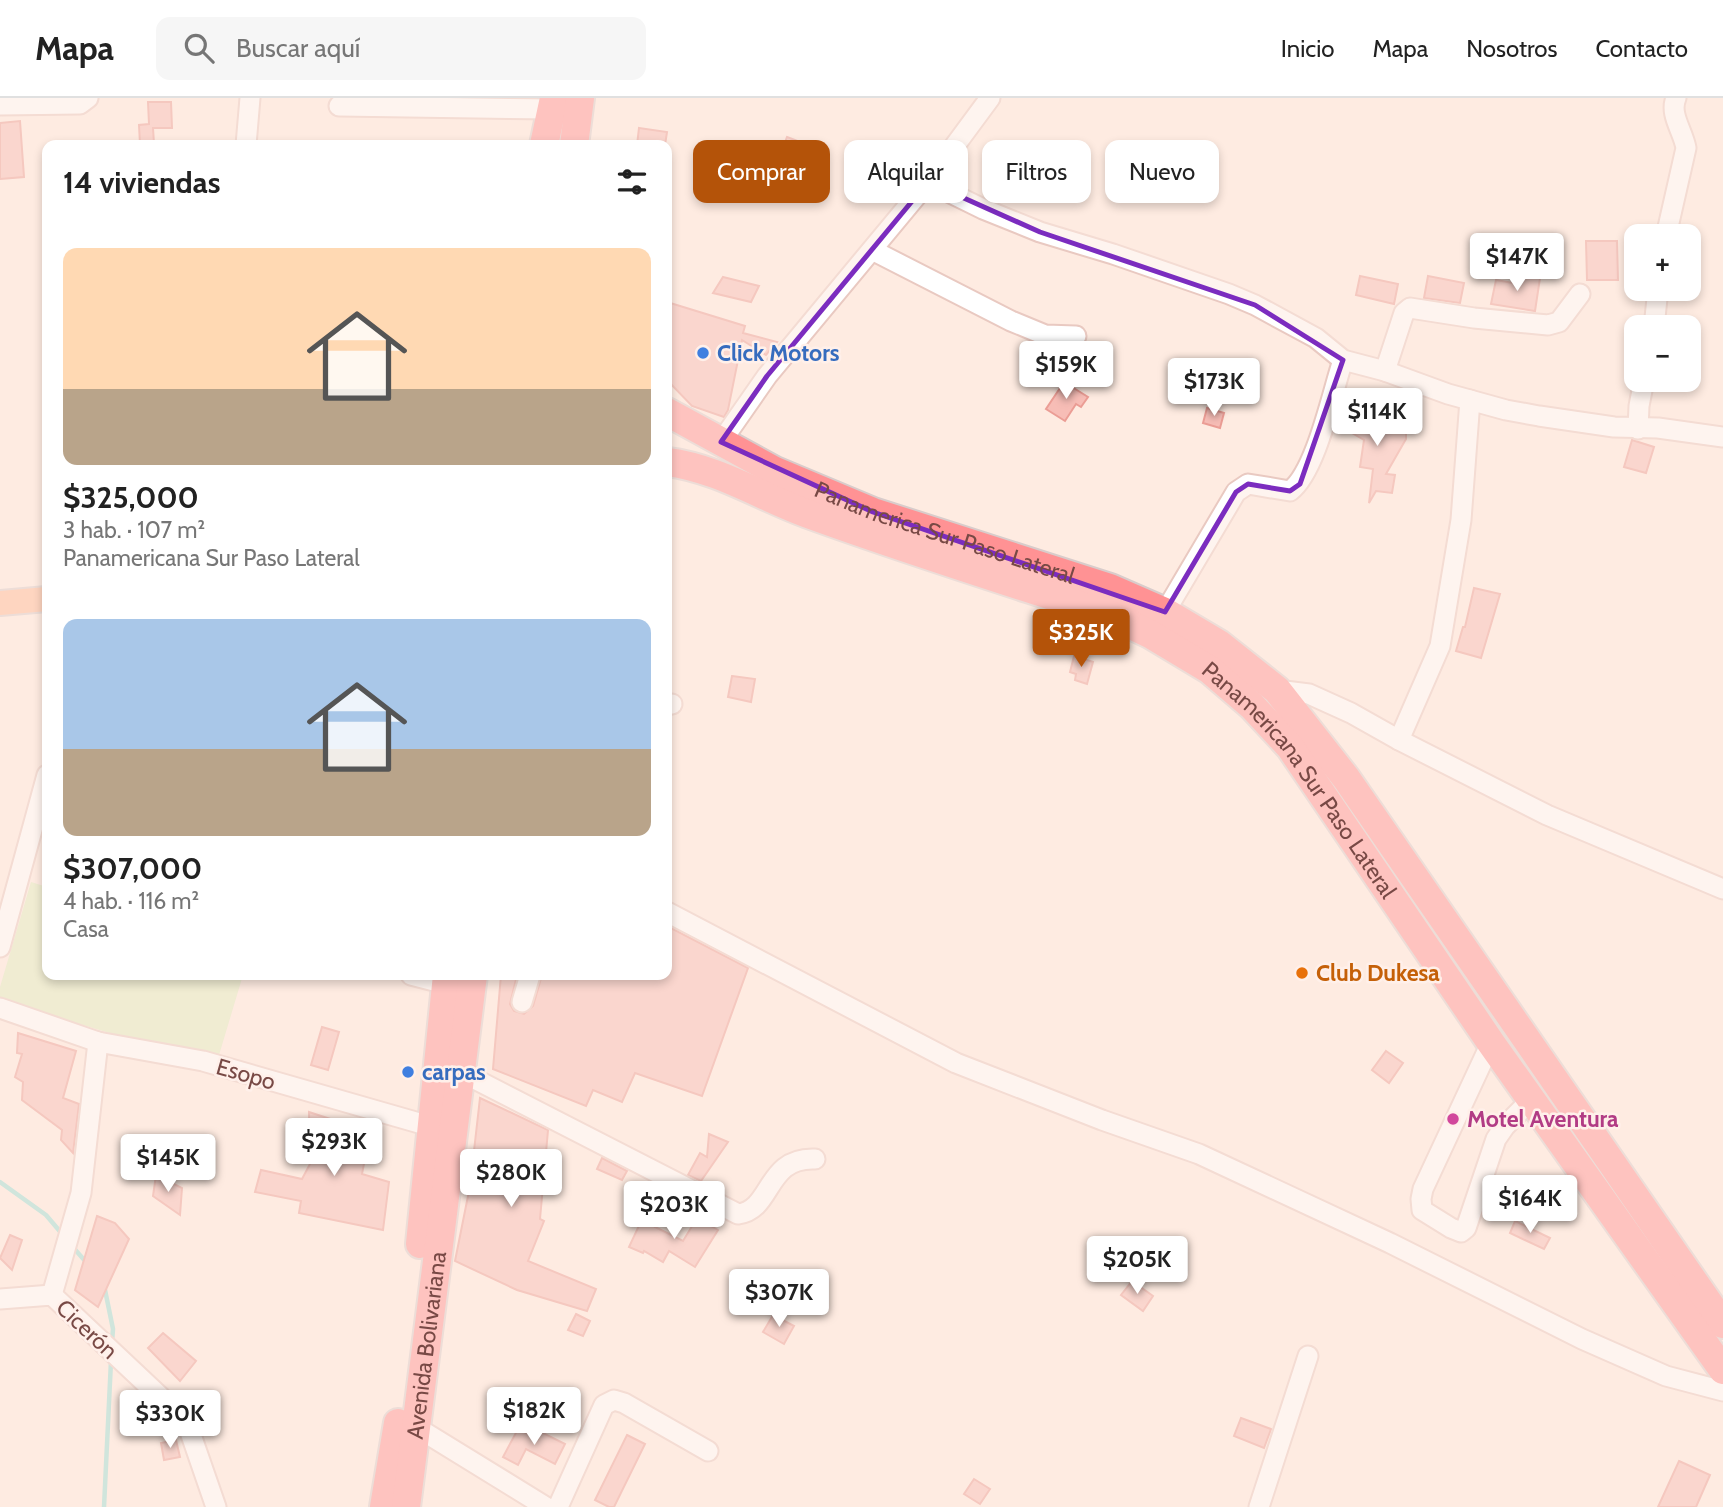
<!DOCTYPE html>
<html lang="es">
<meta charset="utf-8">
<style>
body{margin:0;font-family:Cabin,sans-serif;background:#f6f6f6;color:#222;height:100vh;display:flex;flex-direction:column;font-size:26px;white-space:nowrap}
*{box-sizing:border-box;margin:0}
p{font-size:23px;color:#767676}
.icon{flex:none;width:38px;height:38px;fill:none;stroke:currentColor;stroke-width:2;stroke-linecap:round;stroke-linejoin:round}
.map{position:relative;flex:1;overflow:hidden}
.side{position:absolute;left:42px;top:42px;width:630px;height:840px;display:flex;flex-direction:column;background:#fff;border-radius:14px;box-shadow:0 4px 10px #0003}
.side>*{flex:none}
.banner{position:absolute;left:693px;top:42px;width:665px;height:63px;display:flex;gap:14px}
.tools{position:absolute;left:1624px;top:126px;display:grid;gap:14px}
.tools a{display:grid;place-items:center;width:77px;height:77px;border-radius:14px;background:#fff;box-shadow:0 4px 10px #0003;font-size:35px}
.price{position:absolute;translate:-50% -60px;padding:0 16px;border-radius:7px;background:#fff;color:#222;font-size:23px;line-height:46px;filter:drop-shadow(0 2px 4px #0008)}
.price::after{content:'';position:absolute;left:50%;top:42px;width:21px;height:16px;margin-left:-10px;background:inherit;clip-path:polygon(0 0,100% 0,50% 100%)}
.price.active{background:#b45309;color:#fff}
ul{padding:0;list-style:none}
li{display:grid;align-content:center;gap:14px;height:371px;padding:0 21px}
li span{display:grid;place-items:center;height:217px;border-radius:14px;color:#555}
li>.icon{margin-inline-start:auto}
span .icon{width:126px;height:126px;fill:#fffc;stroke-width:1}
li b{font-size:30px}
h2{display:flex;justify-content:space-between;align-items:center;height:84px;padding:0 21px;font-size:30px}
.pill{padding:0 24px;border-radius:14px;background:#fff;box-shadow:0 4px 10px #0003;font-size:24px;line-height:63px}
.pill.active{background:#b45309;color:#fff}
header{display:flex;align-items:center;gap:42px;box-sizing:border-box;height:98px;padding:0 35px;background:#fff;border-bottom:2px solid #e0e0e0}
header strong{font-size:33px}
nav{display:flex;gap:38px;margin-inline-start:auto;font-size:24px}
.search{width:490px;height:63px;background:#f6f6f6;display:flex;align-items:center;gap:18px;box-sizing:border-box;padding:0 24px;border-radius:14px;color:#767676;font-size:26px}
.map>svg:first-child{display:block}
.green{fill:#dfedbe}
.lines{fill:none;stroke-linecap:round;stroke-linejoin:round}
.stream{stroke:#99ddd4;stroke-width:4.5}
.building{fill:#f7bdb6;stroke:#eb9d95;stroke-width:2}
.minor-casing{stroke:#e9c9c1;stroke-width:23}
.major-casing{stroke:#d9cccb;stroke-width:28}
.highway-casing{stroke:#d9cccb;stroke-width:32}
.minor{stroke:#fff;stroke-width:19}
.major{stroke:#ffbb98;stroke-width:24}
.highway{stroke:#ff9294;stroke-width:28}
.marked{fill:none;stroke:#7b2cbf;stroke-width:5;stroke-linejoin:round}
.shop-dot{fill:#3f7fe0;stroke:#fff0ea;stroke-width:2.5}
.food-dot{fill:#e8710a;stroke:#fff0ea;stroke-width:2.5}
.hotel-dot{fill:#d1479c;stroke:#fff0ea;stroke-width:2.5}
.labels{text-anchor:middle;stroke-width:5;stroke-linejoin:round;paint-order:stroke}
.shop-label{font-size:23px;font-weight:bold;fill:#366cbe;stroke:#fff0ea;text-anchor:start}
.street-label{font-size:23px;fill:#784945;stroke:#fff0ea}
.food-label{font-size:23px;font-weight:bold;fill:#c56008;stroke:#fff0ea;text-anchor:start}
.hotel-label{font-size:23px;font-weight:bold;fill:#b23c85;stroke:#fff0ea;text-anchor:start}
</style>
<header>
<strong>Mapa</strong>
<div class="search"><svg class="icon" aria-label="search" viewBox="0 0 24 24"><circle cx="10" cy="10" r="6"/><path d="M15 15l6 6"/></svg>Buscar aquí</div>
<nav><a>Inicio</a><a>Mapa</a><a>Nosotros</a><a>Contacto</a></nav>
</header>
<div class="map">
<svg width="1723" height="1409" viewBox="0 0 1723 1409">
<rect width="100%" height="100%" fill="#feebe1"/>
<!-- green -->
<path class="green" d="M31 784 47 789V877H243L216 967 0 902V889Z"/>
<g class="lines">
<!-- stream -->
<g class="stream">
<path d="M0 1084 46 1117 63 1137"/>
<path d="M71 1147 86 1164"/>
<path d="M104 1187 113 1231 112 1244"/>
<path d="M104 1409 111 1263"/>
</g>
</g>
<!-- building -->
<g class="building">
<path d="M148 4H171L172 30H153L154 46H140L139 27 149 26Z"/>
<path d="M20 23 24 79 0 81V25Z"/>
<path d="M639 30 667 34 665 47H637Z"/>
<path d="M787 39 816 50 805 79 776 68Z"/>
<path d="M1586 143H1617L1618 182H1587Z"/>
<path d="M1519 176 1540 180 1535 213 1491 206 1496 182 1518 186Z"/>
<path d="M1360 178 1398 186 1394 206 1356 197Z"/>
<path d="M1428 178 1464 185 1460 205 1424 200Z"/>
<path d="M723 179 759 188 751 204 713 195Z"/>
<path d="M667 204 745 228 743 235 777 244 766 257 742 242 728 312 724 319 692 308 667 282Z"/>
<path d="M1064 284 1088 299 1081 309 1076 306 1065 323 1046 311Z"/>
<path d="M1359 309 1406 335V341L1386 376 1395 377 1392 395 1376 393 1369 405 1373 371 1360 369 1364 342 1345 331Z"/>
<path d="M1207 310 1224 315 1220 330 1203 325Z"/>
<path d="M1632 342 1654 349 1646 375 1624 369Z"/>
<path d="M1474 490 1500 496 1481 560 1456 553 1463 529H1465Z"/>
<path d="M1074 558 1093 564 1087 586 1075 582 1076 576 1070 574Z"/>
<path d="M732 578 755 581 751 604 728 599Z"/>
<path d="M667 828 748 870 702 998 635 975 622 1004 593 992 586 1008 493 971 501 877H517L510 906 514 913 524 916 533 908 542 877H667Z"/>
<path d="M322 929 339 934 328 972 311 967Z"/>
<path d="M18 935 76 953 63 1000 79 1006 73 1055 61 1042 62 1032 22 1002 23 984 15 979 22 956 17 955Z"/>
<path d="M1386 953 1403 965 1389 985 1372 972Z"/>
<path d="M480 1000 548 1032 540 1121 544 1123 528 1163 596 1191 587 1213 517 1192 455 1163 470 1088Z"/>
<path d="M309 1014 370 1034 362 1076 389 1084 383 1132 299 1115 301 1103 255 1094 261 1072 302 1081 310 1066Z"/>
<path d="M709 1036 728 1044 701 1083 688 1077 700 1055 707 1059Z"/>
<path d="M602 1060 627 1073 622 1082 597 1071Z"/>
<path d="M156 1077 182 1090 180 1117 153 1098Z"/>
<path d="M97 1118 115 1125 129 1141 98 1209 75 1192Z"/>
<path d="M643 1119 657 1126 655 1129 683 1143 697 1120 718 1132 695 1169 669 1153 663 1164 644 1153 643 1155 629 1149Z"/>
<path d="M1515 1123 1550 1140 1544 1151 1510 1135Z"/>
<path d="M10 1137 22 1142 12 1172 0 1160Z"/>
<path d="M1132 1183 1153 1198 1143 1213 1121 1197Z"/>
<path d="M576 1216 590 1223 583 1238 568 1232Z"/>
<path d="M773 1217 794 1228 784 1246 763 1234Z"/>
<path d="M163 1235 196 1263 180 1283 148 1250Z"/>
<path d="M1241 1320 1271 1331 1264 1350 1234 1338Z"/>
<path d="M518 1331 538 1341 541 1334 565 1346 555 1366 526 1351 518 1367 503 1359Z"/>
<path d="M627 1337 645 1346 614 1409H609L595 1402Z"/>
<path d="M176 1342 180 1359 164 1362 161 1345Z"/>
<path d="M1679 1363 1710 1377 1696 1409H1658Z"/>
<path d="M974 1381 990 1391 980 1406 964 1396Z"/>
</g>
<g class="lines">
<!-- minor casing -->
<g class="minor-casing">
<g id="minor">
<path d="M0 7 80 6 88 0"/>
<path d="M339 8 552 11"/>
<path d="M246 47 250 0"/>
<path d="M928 84 983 111 1040 134 1113 156 1229 196 1255 207 1316 240 1343 262 1385 273 1448 296 1506 312 1539 318 1614 329 1658 330 1723 339"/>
<path d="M1666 138 1686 50C1683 33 1669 16 1676 0"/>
<path d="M872 152 1011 223 1045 237 1076 238"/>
<path d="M1654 229 1658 191"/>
<path d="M1385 273 1404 215 1410 210 1474 220 1548 227 1559 224 1580 196"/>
<path d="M1638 331 1639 308 1644 282"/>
<path d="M721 344 767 278 928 84 990 0"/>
<path d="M1165 514 1236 394 1248 386 1290 393C1316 374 1332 295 1343 262"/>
<path d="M1277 592 1309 596 1351 615 1399 642 1547 717 1723 791"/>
<path d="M667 607 672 606"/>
<path d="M1399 642 1440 548 1461 422 1470 302"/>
<path d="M667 814 956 965 1102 1022 1199 1056 1390 1145 1582 1241 1666 1278 1723 1293"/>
<path d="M0 849 47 677"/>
<path d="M411 877 446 886"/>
<path d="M522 904 530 877"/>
<path d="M0 910 98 944 203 963 433 1029"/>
<path d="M1491 945 1423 1091 1421 1101 1422 1112 1451 1130 1461 1134 1466 1130 1496 1041 1505 1028 1531 1002"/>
<path d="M461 974 738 1116C773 1112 765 1059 815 1061"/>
<path d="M52 1197 81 1095 98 944"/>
<path d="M0 1201 52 1197 170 1308 189 1331 216 1409"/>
<path d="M416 1329 546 1409"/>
<path d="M558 1409 604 1307 614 1302 624 1305 708 1353"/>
<path d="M1259 1409 1308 1258"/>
</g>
</g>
<!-- major casing -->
<g class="major-casing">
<path id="major" d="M0 505 47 501"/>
</g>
<!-- highway casing -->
<g class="highway-casing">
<g id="highway">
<path d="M544 47 554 0"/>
<path d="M574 47 580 0"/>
<path id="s1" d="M667 314 775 373 873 414 1110 490 1165 514 1219 546 1277 592 1346 680 1723 1226"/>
<path id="s2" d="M667 364C718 370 763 400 811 417 910 453 1010 484 1110 517L1150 536 1210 572 1252 608 1290 649 1491 945 1723 1272"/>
<path d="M420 1146 447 877"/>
<path d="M384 1409 398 1325"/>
<path id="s3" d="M406 1409 473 877"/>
</g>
</g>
<!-- minor -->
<use href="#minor" class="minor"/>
<!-- major -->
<use href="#major" class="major"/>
<!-- highway -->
<use href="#highway" class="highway"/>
</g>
<!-- marked area -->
<path d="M0 0H1723V1409H0ZM928 84 1040 134 1255 207 1343 262 1300 386 1290 393 1248 386 1236 394 1165 514 873 414 721 344 767 278Z" fill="#feebe1" fill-opacity=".55" fill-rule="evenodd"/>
<path class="marked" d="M928 84 1040 134 1255 207 1343 262 1300 386 1290 393 1248 386 1236 394 1165 514 873 414 721 344 767 278Z"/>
<!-- markers -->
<g class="shop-dot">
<circle cx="703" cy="255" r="7"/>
<circle cx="408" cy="974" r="7"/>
</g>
<circle class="food-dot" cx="1302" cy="875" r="7"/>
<circle class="hotel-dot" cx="1453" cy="1021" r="7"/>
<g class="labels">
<!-- shop labels -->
<g class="shop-label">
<text x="717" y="263">Click Motors</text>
<text x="422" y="982">carpas</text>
</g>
<!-- street labels -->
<g class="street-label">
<text dy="8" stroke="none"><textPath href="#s1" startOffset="304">Panamerica Sur Paso Lateral</textPath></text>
<text dy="8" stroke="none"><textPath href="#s2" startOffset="726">Panamericana Sur Paso Lateral</textPath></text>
<text transform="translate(246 976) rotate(16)" y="8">Esopo</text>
<text transform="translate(87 1231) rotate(43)" y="8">Cicerón</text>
<text dy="8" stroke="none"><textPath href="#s3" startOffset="163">Avenida Bolivariana</textPath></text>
</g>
<!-- food labels -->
<g class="food-label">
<text x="1316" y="883">Club Dukesa</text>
</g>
<!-- hotel labels -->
<g class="hotel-label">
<text x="1467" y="1029">Motel Aventura</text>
</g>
</g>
</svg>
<div class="tools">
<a>+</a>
<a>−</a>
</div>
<b class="price" style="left:1517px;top:195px">$147K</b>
<b class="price" style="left:1066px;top:303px">$159K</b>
<b class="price" style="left:1214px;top:320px">$173K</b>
<b class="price" style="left:1377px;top:350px">$114K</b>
<b class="price active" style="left:1081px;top:571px">$325K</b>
<b class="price" style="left:334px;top:1080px">$293K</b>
<b class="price" style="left:168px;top:1096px">$145K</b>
<b class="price" style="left:511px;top:1111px">$280K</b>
<b class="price" style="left:1530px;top:1137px">$164K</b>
<b class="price" style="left:674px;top:1143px">$203K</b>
<b class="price" style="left:1137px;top:1198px">$205K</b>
<b class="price" style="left:779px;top:1231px">$307K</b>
<b class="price" style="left:534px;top:1349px">$182K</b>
<b class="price" style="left:170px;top:1352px">$330K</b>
<div class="banner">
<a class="pill active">Comprar</a>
<a class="pill">Alquilar</a>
<a class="pill">Filtros</a>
<a class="pill">Nuevo</a>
</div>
<section class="side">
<h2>14 viviendas<svg class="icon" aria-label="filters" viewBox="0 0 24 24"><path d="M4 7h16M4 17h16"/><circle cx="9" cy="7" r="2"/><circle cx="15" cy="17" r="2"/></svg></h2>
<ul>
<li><span style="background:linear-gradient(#ffd9b3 65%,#b9a48a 0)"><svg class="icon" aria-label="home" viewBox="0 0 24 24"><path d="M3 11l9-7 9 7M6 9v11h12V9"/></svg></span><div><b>$325,000</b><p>3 hab. · 107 m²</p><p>Panamericana Sur Paso Lateral</p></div></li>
<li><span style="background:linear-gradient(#a9c7e8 60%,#b9a48a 0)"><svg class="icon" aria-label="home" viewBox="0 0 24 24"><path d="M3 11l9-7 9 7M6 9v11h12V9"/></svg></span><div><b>$307,000</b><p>4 hab. · 116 m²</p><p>Casa</p></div></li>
</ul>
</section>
</div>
